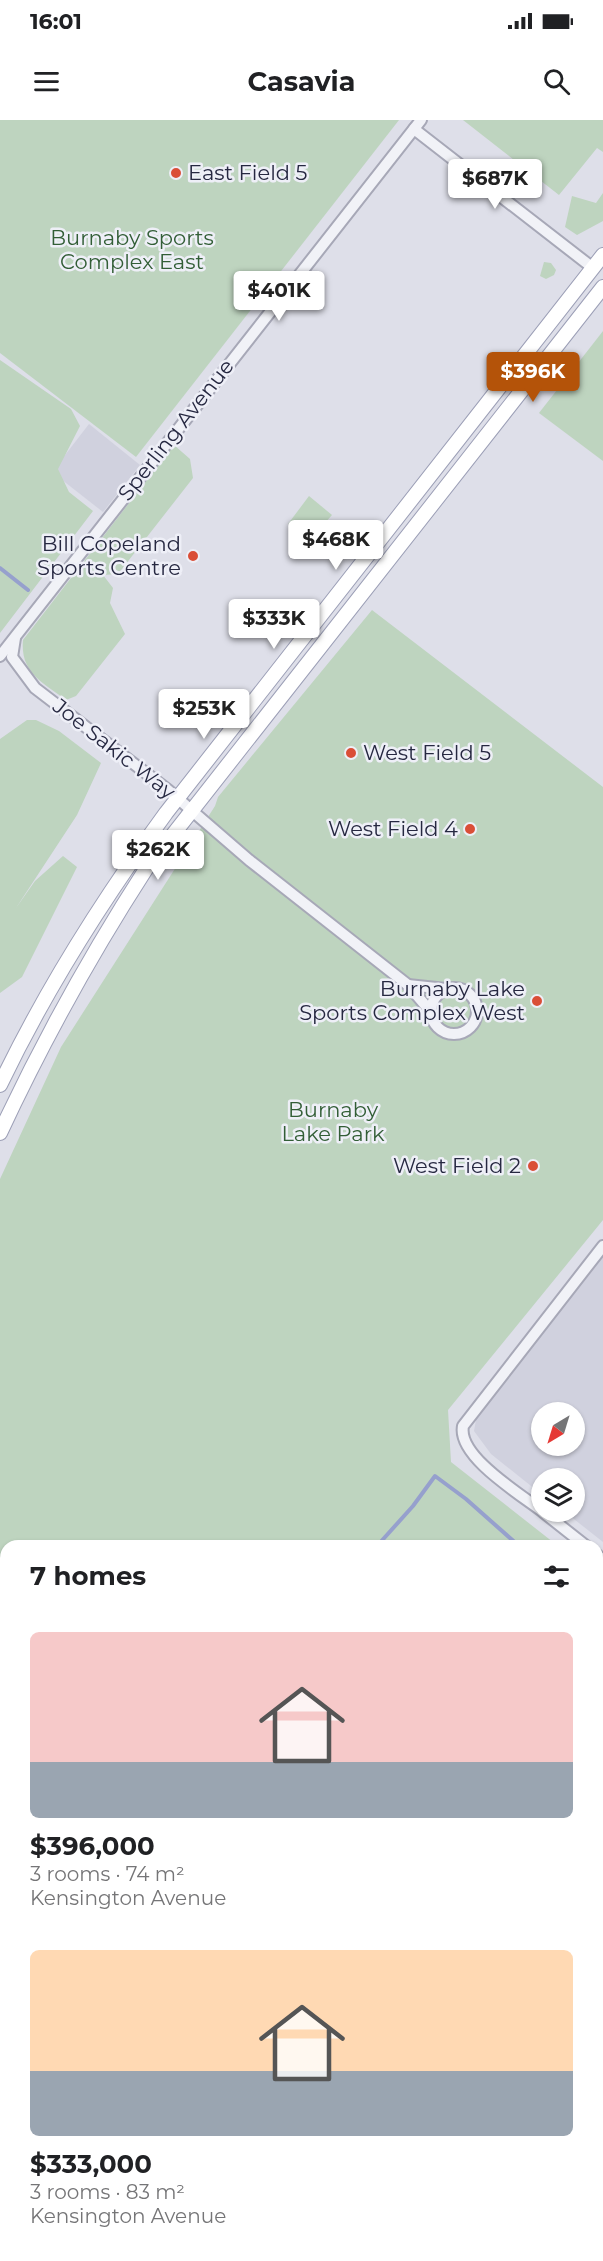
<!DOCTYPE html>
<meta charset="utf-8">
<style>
body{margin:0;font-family:Montserrat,sans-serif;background:#f6f6f6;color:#202124;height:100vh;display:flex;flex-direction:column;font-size:22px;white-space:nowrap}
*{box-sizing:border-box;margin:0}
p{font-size:20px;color:#757577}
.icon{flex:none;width:33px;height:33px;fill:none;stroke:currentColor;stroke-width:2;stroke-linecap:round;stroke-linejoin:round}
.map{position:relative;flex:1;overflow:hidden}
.details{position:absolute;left:0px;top:1420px;width:603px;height:722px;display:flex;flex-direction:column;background:#fff;border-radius:18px 18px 0 0;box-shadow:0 2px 4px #0004}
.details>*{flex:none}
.needle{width:39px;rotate:218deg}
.tools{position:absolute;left:531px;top:1282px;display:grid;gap:12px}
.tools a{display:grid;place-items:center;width:54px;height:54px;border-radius:50%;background:#fff;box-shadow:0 2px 4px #0004;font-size:30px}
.price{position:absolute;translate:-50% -51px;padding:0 14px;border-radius:6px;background:#fff;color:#222;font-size:20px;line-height:39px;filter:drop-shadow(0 2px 3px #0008)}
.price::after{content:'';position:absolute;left:50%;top:36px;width:18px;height:14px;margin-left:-9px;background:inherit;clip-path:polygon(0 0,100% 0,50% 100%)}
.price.active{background:#b45309;color:#fff}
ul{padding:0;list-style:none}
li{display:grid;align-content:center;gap:12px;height:318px;padding:0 30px}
li span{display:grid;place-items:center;height:186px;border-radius:9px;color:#555}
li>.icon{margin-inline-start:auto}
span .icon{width:108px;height:108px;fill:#fffc;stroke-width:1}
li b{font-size:26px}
h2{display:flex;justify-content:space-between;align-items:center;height:72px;padding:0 30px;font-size:26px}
.status{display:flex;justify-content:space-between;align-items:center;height:42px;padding:0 30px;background:#fff;direction:ltr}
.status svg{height:16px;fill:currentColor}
header{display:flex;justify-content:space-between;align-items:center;height:78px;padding:0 30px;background:#fff;font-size:27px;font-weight:700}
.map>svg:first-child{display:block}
.built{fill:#d0d1de;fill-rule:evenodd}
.green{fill:#bed4bf}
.water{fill:#96a0cd}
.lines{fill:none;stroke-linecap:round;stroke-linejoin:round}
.stream{stroke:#96a0cd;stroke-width:4}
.minor-casing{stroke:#a7a8b7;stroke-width:14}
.major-casing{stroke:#9c9fb6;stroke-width:16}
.minor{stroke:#f1f2f7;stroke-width:10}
.major{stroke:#fff;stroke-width:14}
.poi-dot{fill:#da4e37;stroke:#eeeff7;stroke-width:2}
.labels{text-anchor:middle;stroke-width:5;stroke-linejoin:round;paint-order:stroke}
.poi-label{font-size:21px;fill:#262841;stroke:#eeeff7;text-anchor:end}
.park-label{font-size:21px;fill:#325e36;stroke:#eeeff7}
.street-label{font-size:21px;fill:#262841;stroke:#eeeff7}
</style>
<div class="status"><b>16:01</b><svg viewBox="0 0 49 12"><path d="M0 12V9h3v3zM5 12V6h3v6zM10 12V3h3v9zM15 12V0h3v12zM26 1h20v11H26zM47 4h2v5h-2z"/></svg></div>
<header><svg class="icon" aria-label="menu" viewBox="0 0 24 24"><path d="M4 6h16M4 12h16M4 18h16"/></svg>Casavia<svg class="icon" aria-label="search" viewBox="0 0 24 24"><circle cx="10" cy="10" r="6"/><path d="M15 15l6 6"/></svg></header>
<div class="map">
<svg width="603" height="2141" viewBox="0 0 603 2141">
<rect width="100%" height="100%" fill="#dedfe9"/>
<!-- built -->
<g class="built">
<path d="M89 304 140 345 103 392 52 352Z"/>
<path d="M603 1136V1422L565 1392H574V1359H542L541 1374 491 1334 474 1311 478 1289ZM542 1293H574V1326H542Z"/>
<path d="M603 1894V2141H583L584 2136H597V1970Z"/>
</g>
<!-- green -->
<g class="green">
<path d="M0 0H399L136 337 0 233Z"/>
<path d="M463 0H603V32L597 28 559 75Z"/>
<path d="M603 73V101L577 115 565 107 572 76 596 83Z"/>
<path d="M544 142 551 143 556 150 554 155 546 159 540 156Z"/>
<path d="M603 211V341L539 293Z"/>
<path d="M0 240 71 289 80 306 58 349 69 372 93 391 0 513Z"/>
<path d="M174 325 190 339 193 358 118 454 103 455 113 468 110 483 125 514 76 576 66 580C43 562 20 553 23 520Z"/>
<path d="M309 376 332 395 325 403 302 415 288 404Z"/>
<path d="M372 490 603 667V1100L448 1290 451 1342 558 1426H6V2136H571V2141H0V1059L61 927 215 686 218 677Z"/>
<path d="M27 600H36L59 611 101 643 77 695 16 788 35 761 63 736 77 747 22 857 0 873V619Z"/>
<path d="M597 1457 603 1462V1793L597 1858Z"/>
</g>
<!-- water -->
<g class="water">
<path d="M0 1946 6 1951V1999L0 1993Z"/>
<path d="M155 2136H200L205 2141H161Z"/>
</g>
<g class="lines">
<!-- stream -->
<g class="stream">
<path d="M0 448 28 470"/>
<path d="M377 1426 413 1386 435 1356 466 1379 519 1426"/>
<path d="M597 1482 603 1481"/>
<path d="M0 1901 6 1894"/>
<path d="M597 1967 603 1914"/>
<path d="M0 2094 6 2093"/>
<path d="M576 2141 577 2136"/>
</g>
<!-- minor casing -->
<g class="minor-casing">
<g id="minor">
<path d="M414 9 593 148"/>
<path d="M15 518 12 537 35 568 168 670 249 740 408 865 431 892"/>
<path d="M0 536 421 0"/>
<path d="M408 865 446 869"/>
<circle cx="454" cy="891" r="23"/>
<path d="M542 1391C520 1374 457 1336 463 1306L603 1126"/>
<path d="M543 1392 586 1426"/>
<path d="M597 1435 603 1440"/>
</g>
</g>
<!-- major casing -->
<g class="major-casing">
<g id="major">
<path d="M0 965C46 869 103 779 166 693L603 135"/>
<path d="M0 1013C43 921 91 834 146 749L603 167"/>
</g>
</g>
<!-- minor -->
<use href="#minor" class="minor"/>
<!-- major -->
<use href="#major" class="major"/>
</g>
<!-- markers -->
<g class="poi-dot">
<circle cx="176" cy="53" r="6"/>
<circle cx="193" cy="436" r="6"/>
<circle cx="351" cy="633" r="6"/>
<circle cx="470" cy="709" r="6"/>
<circle cx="537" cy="881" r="6"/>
<circle cx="533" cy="1046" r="6"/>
</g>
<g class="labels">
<!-- poi labels -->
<g class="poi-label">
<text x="188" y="60" text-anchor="start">East Field 5</text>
<text x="181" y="431">Bill Copeland<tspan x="181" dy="24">Sports Centre</tspan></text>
<text x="363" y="640" text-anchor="start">West Field 5</text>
<text x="458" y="716">West Field 4</text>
<text x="525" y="876">Burnaby Lake<tspan x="525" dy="24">Sports Complex West</tspan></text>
<text x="521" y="1053">West Field 2</text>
</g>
<!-- park labels -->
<g class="park-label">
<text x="132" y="125">Burnaby Sports<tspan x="132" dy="24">Complex East</tspan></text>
<text x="333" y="997">Burnaby<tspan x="333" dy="24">Lake Park</tspan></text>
</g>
<!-- street labels -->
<g class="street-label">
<text transform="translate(176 310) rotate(-52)" y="7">Sperling Avenue</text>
<text transform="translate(114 629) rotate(38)" y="7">Joe Sakic Way</text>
</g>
</g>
</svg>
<div class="tools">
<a><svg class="needle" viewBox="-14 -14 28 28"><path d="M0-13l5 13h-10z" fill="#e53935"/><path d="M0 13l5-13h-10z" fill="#757577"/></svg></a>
<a><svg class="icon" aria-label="layers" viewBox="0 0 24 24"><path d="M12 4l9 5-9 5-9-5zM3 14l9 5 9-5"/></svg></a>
</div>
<b class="price" style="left:495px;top:90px">$687K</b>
<b class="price" style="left:279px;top:202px">$401K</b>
<b class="price active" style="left:533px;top:283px">$396K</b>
<b class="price" style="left:336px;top:451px">$468K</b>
<b class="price" style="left:274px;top:530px">$333K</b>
<b class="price" style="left:204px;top:620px">$253K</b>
<b class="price" style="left:158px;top:761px">$262K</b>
<section class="details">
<h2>7 homes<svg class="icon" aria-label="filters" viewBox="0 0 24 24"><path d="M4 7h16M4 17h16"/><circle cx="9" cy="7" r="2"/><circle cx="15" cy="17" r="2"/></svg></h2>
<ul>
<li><span style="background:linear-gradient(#f6c9c9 70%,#9aa5b1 0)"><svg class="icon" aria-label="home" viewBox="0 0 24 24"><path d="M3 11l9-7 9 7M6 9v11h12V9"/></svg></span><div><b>$396,000</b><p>3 rooms · 74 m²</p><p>Kensington Avenue</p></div></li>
<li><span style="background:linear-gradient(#ffd9b3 65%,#9aa5b1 0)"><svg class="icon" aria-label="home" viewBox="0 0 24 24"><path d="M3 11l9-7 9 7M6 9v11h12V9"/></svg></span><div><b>$333,000</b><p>3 rooms · 83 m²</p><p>Kensington Avenue</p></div></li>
</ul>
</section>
</div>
